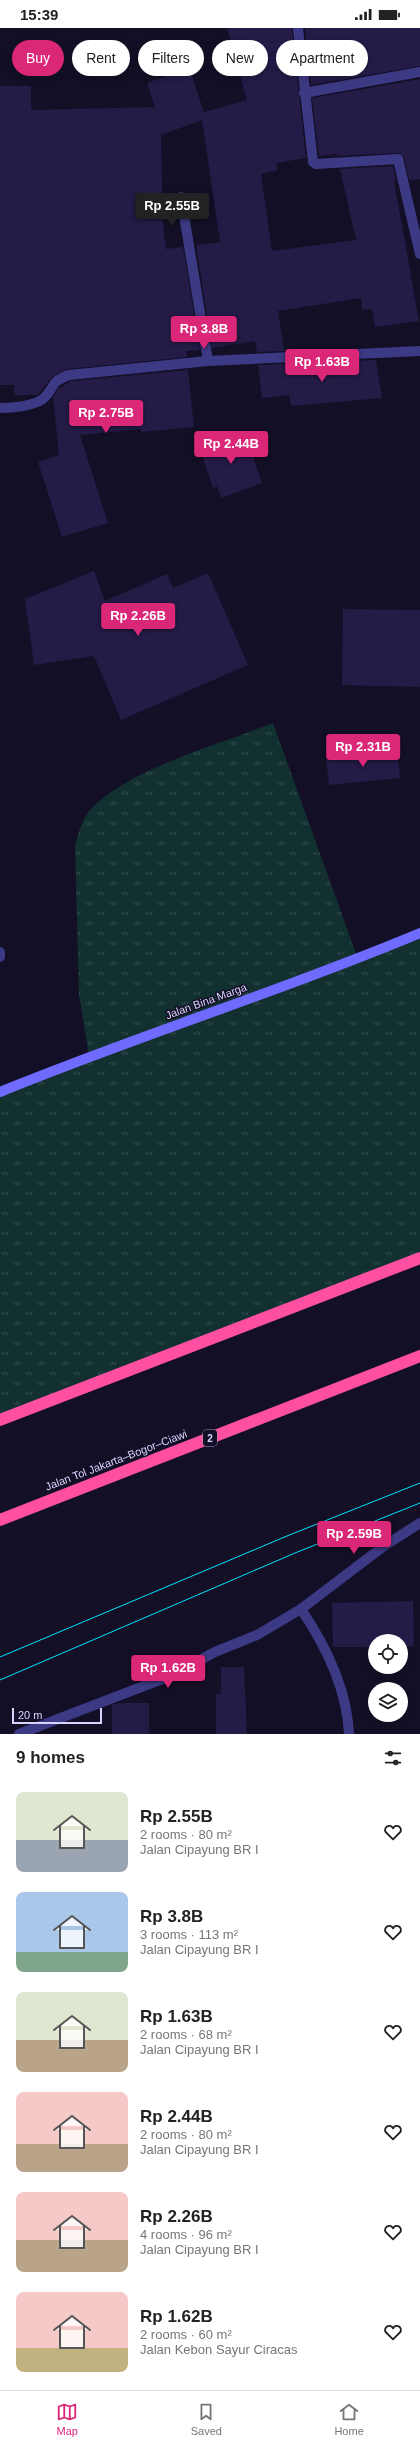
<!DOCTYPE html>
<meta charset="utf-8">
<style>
body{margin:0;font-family:Arial,sans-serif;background:#f2f2f2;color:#222;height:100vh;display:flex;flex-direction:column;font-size:15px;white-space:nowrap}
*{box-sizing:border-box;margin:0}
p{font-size:13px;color:#767676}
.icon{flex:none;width:22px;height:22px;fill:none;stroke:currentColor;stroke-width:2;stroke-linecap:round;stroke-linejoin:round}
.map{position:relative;height:1706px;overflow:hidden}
.drawer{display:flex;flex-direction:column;background:#fff;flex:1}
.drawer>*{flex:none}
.top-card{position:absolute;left:12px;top:12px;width:396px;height:36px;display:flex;gap:8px}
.tools{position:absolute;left:368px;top:1606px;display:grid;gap:8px}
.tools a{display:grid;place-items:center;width:40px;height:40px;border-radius:50%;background:#fff;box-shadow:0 2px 10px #0003;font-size:20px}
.scale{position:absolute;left:12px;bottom:10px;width:90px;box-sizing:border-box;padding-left:4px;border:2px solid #d9d4ff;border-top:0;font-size:11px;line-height:14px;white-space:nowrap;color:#d9d4ff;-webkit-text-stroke:3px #130f26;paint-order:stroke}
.price{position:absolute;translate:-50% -34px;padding:0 9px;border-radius:4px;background:#db2777;color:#fff;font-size:13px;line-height:26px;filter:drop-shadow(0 1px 2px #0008)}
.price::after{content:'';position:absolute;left:50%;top:24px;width:12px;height:9px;margin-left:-6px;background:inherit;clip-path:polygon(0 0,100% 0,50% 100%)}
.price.active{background:#222;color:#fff}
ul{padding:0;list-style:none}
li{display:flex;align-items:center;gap:12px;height:100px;padding:0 16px}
li span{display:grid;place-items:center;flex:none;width:112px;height:80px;border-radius:8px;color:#555}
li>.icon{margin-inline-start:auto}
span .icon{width:48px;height:48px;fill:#fffc;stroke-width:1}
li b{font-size:17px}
h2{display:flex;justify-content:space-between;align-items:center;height:48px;padding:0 16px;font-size:17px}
.chip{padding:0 14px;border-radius:18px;background:#fff;box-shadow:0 2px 10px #0003;font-size:14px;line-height:36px}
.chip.active{background:#db2777;color:#fff}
.status{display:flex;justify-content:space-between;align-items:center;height:28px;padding:0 20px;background:#fff;direction:ltr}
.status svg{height:11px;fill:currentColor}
.tabs{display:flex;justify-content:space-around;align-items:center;height:56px;border-top:1px solid #e0e0e0;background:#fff;font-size:11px;color:#767676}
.tabs a{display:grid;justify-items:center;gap:2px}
.tabs .active{color:#db2777}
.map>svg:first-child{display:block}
.grass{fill:url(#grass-tufts)}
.building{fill:#241b47}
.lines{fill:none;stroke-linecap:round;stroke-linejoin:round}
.street{stroke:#3d3a85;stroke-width:10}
.secondary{stroke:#6f6bff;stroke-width:10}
.highway{stroke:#ff4fa3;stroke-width:12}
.tram{stroke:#00e5ff;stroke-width:1}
.labels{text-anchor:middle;stroke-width:3;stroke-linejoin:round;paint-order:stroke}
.shield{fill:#130f26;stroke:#9e99be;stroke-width:1}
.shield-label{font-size:10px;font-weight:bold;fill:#d9d4ff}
.street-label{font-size:11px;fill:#d9d4ff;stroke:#130f26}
</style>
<div class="status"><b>15:39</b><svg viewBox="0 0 49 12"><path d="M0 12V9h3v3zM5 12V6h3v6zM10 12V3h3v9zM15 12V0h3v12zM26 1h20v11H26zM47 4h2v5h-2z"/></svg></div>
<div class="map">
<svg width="420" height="1706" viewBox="0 0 420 1706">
<defs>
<pattern id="grass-tufts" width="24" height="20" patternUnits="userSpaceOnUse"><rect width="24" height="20" fill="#12302f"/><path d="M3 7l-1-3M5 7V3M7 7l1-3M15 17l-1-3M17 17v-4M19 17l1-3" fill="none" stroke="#344d4e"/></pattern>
</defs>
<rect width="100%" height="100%" fill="#130f26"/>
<!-- grass -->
<path class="grass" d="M273 695 358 931 420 905V1230L0 1392V1063L89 1028 79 967 75 817C79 803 83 787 95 777 135 739 220 716 273 695Z"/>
<!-- building -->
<g class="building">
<path d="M227 0H292L306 130 276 135 278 142 261 146 272 223 356 212 340 141 393 138 396 153H394L419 293 375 299 372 281 362 282 361 270 278 283 284 323 257 324 255 313 212 320 196 217 220 214 202 92 161 107 163 198 166 221 183 219 200 322 186 323 187 329 68 341 52 349 38 367H14V357H0V58H31V82L155 79 147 55 189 40 204 84 247 72Z"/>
<path d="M305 0H420V38L311 57Z"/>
<path d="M420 51V151L409 152 404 130 400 125 337 128V126L319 128 312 70Z"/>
<path d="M376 332 382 370 291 378 289 367 262 370 258 337 286 336 287 344 342 337V333Z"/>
<path d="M188 342 194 399 141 404V401L80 407 108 495 62 509 38 434 59 427 53 369 59 360 71 353Z"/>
<path d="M244 403 262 455 221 470 217 458 213 460 199 419Z"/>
<path d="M94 543 105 573 167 546 173 560 208 545 248 637 121 692 94 628 34 637 25 571Z"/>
<path d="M343 581 420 582V659L342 657Z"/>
<path d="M397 722 400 750 329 757 326 730Z"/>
<path d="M413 1573 414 1618 401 1619V1613H375V1619H333L332 1575Z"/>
<path d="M221 1639H244L247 1706H216V1666H221Z"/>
<path d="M118 1675H149V1706H112V1677Z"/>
</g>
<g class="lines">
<!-- street -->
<g class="street">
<path d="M298 0 313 134 316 136 398 131 420 226"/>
<path d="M304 65 420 44"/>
<path d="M181 169 208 333"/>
<path d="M0 380C12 380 37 378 45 369 57 356 49 355 69 347L208 333 420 323"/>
<path d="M0 924V929"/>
<path d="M301 1581C326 1618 347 1661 349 1706"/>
<path d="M19 1706 170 1648 215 1624 257 1607 301 1581 384 1518 420 1495"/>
</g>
<!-- secondary -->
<path class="secondary" d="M0 1064C139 1007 282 963 420 905"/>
<!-- highway -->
<g class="highway">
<path d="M0 1392 420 1230"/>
<path d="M0 1492 420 1328"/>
</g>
<!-- tram -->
<g class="tram">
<path d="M0 1629 287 1508 420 1455"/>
<path d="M0 1652 295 1525 420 1475"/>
</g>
</g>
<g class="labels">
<!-- shield labels -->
<rect class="shield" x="203" y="1402" width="14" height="16" rx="3"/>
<g class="shield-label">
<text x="210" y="1414">2</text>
</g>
<!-- street labels -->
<g class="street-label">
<text transform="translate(206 973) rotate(-20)" y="4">Jalan Bina Marga</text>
<text transform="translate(116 1432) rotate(-21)" y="4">Jalan Tol Jakarta–Bogor–Ciawi</text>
</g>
</g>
</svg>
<div class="tools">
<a><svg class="icon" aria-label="locate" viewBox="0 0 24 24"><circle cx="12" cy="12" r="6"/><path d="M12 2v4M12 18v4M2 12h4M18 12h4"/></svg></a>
<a><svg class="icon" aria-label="layers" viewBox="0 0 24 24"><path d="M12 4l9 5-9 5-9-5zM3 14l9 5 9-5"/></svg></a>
</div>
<div class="scale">20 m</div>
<b class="price active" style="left:172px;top:199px">Rp 2.55B</b>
<b class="price" style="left:204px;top:322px">Rp 3.8B</b>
<b class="price" style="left:322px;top:355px">Rp 1.63B</b>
<b class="price" style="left:106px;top:406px">Rp 2.75B</b>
<b class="price" style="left:231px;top:437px">Rp 2.44B</b>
<b class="price" style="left:138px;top:609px">Rp 2.26B</b>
<b class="price" style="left:363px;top:740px">Rp 2.31B</b>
<b class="price" style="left:354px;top:1527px">Rp 2.59B</b>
<b class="price" style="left:168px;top:1661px">Rp 1.62B</b>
<div class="top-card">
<a class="chip active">Buy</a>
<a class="chip">Rent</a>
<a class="chip">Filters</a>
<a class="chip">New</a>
<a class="chip">Apartment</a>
</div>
</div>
<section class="drawer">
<h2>9 homes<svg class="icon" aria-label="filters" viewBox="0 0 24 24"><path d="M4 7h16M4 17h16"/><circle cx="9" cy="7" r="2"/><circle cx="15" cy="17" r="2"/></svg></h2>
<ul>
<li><span style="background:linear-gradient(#dfe7d0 60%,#9aa5b1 0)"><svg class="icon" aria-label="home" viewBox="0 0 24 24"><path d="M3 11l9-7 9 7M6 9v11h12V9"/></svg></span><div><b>Rp 2.55B</b><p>2 rooms · 80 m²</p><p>Jalan Cipayung BR I</p></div><svg class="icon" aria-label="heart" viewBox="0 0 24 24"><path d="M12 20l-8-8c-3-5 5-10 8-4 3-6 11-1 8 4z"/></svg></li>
<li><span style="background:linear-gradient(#a9c7e8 75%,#7fa58c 0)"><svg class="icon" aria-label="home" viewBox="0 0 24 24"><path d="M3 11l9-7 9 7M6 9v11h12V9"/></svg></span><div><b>Rp 3.8B</b><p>3 rooms · 113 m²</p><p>Jalan Cipayung BR I</p></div><svg class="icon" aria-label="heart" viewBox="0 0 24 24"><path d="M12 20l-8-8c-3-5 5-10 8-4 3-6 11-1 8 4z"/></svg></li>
<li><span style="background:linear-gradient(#dfe7d0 60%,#b9a48a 0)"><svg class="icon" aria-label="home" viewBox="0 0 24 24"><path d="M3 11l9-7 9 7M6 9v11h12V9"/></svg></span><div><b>Rp 1.63B</b><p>2 rooms · 68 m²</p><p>Jalan Cipayung BR I</p></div><svg class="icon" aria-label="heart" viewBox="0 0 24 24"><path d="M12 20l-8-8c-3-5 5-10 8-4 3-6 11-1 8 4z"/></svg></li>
<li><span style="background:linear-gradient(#f6c9c9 65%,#b9a48a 0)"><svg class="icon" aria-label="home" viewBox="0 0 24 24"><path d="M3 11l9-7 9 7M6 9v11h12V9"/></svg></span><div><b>Rp 2.44B</b><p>2 rooms · 80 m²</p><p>Jalan Cipayung BR I</p></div><svg class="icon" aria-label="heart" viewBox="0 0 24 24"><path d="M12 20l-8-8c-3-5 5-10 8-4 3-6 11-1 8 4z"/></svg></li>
<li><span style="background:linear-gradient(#f6c9c9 60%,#b9a48a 0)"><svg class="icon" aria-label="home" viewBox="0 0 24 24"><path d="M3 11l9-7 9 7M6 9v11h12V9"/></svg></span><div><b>Rp 2.26B</b><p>4 rooms · 96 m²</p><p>Jalan Cipayung BR I</p></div><svg class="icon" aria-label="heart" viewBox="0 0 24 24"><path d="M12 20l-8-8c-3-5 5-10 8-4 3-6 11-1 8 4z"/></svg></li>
<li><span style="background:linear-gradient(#f6c9c9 70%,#c2b280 0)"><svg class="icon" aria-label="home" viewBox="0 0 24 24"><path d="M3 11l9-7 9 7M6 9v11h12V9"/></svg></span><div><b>Rp 1.62B</b><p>2 rooms · 60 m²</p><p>Jalan Kebon Sayur Ciracas</p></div><svg class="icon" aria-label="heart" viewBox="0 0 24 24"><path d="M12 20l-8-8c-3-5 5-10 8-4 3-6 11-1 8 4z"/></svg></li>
</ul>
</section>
<nav class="tabs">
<a class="active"><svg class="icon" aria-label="map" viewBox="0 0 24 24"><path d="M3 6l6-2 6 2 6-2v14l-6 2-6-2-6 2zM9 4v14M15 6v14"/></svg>Map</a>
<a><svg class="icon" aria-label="saved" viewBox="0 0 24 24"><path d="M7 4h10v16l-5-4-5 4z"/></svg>Saved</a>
<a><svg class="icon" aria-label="home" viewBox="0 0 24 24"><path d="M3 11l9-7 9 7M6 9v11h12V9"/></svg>Home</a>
</nav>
